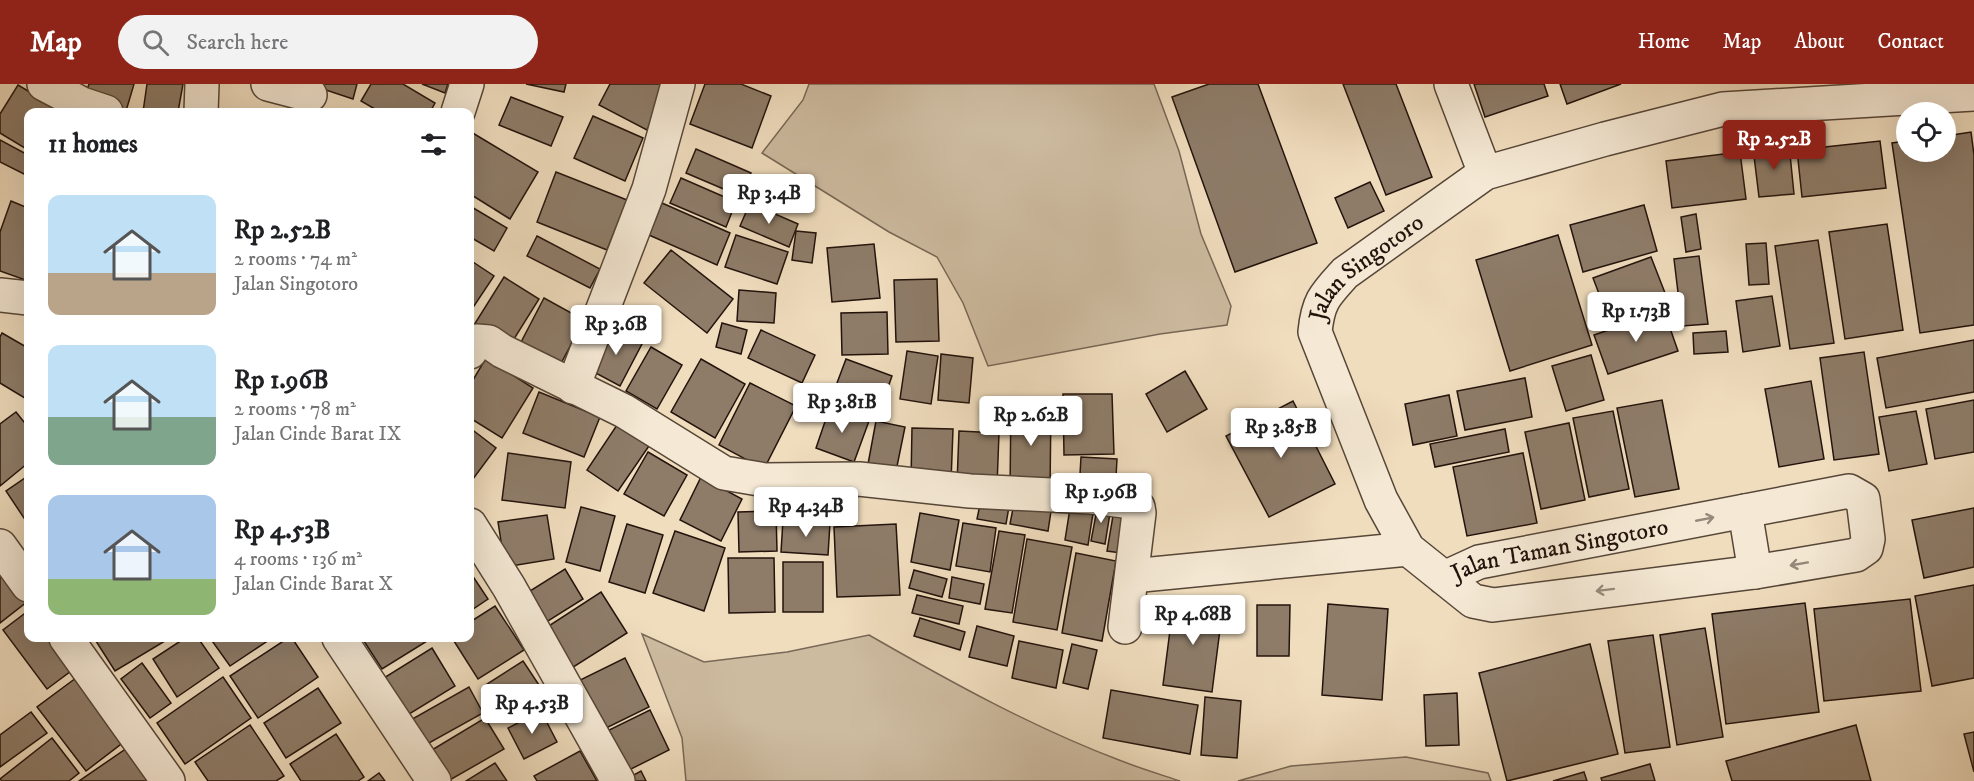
<!DOCTYPE html>
<meta charset="utf-8">
<style>
body{margin:0;font-family:"IM FELL DW Pica",serif;background:#f2f2f2;color:#202124;height:100vh;display:flex;flex-direction:column;font-size:22px;white-space:nowrap}
*{box-sizing:border-box;margin:0}
p{font-size:20px;color:#757577}
.icon{flex:none;width:33px;height:33px;fill:none;stroke:currentColor;stroke-width:2;stroke-linecap:round;stroke-linejoin:round}
.map{position:relative;flex:1;overflow:hidden}
.drawer{position:absolute;left:24px;top:24px;width:450px;height:534px;display:flex;flex-direction:column;background:#fff;border-radius:12px;box-shadow:0 6px 24px #0002}
.drawer>*{flex:none}
.controls{position:absolute;left:1896px;top:18px;display:grid;gap:12px}
.controls a{display:grid;place-items:center;width:60px;height:60px;border-radius:50%;background:#fff;box-shadow:0 6px 24px #0002;font-size:30px}
.price{position:absolute;translate:-50% -51px;padding:0 14px;border-radius:6px;background:#fff;color:#222;font-size:20px;line-height:39px;filter:drop-shadow(0 2px 3px #0008)}
.price::after{content:'';position:absolute;left:50%;top:36px;width:18px;height:14px;margin-left:-9px;background:inherit;clip-path:polygon(0 0,100% 0,50% 100%)}
.price.on{background:#8f2418;color:#fff}
ul{padding:0;list-style:none}
li{display:flex;align-items:center;gap:18px;height:150px;padding:0 24px}
li span{display:grid;place-items:center;flex:none;width:168px;height:120px;border-radius:12px;color:#555}
li>.icon{margin-inline-start:auto}
span .icon{width:72px;height:72px;fill:#fffc;stroke-width:1}
li b{font-size:26px}
h2{display:flex;justify-content:space-between;align-items:center;height:72px;padding:0 24px;font-size:26px}
header{display:flex;align-items:center;gap:36px;box-sizing:border-box;height:84px;padding:0 30px;background:#8f2418;color:#fff}
header strong{font-size:28px}
nav{display:flex;gap:33px;margin-inline-start:auto;font-size:21px}
.search{width:420px;height:54px;background:#f2f2f2;display:flex;align-items:center;gap:15px;box-sizing:border-box;padding:0 21px;border-radius:33px;color:#757577;font-size:22px}
.map>svg:first-child{display:block}
.green{fill:#cdbba0;stroke:#786756;stroke-width:1.5}
.building{fill:#8e7c69;stroke:#23130c;stroke-width:1.5}
.lines{fill:none;stroke-linecap:round;stroke-linejoin:round}
.minor-casing{stroke:#564638;stroke-width:36}
.minor{stroke:#f5e9d5;stroke-width:33}
.oneway{stroke:#96897b}
.labels{text-anchor:middle;stroke-width:4.5;stroke-linejoin:round;paint-order:stroke}
.street-label{font-size:24px;fill:#23130c;stroke:#f5e9d5}
</style>
<header>
<strong>Map</strong>
<div class="search"><svg class="icon" aria-label="search" viewBox="0 0 24 24"><circle cx="10" cy="10" r="6"/><path d="M15 15l6 6"/></svg>Search here</div>
<nav><a>Home</a><a>Map</a><a>About</a><a>Contact</a></nav>
</header>
<div class="map">
<svg width="1974" height="697" viewBox="0 0 1974 697">
<rect width="100%" height="100%" fill="#f0ddbe"/>
<filter id="stains"><feTurbulence type="fractalNoise" baseFrequency=".00333" numOctaves="4"/><feColorMatrix values="0 0 0 0 .2 0 0 0 0 .09 0 0 0 0 .02 0 0 0 .5 -.17"/></filter>
<radialGradient id="worn" r=".72"><stop offset=".6" stop-color="#630" stop-opacity="0"/><stop offset="1" stop-color="#630" stop-opacity=".3"/></radialGradient>
<!-- green -->
<g class="green">
<path d="M809 0H1154L1179 67 1201 150 1231 222 1227 241 1160 250 988 282 963 219 937 173 889 148 762 69 803 16Z"/>
<path d="M642 550 704 578 787 568 869 551C949 597 1032 643 1119 676 1139 684 1159 690 1180 697H686L682 654Z"/>
<path d="M1406 673 1488 689 1491 697H1238L1291 682Z"/>
</g>
<!-- building -->
<g class="building">
<path d="M89 0H134L126 27 84 15Z"/>
<path d="M147 0H183L178 28H143Z"/>
<path d="M308 0H357L353 15Z"/>
<path d="M371 0H403L435 19 430 28H380L361 17Z"/>
<path d="M422 0H448L445 9Z"/>
<path d="M526 0H566L564 8Z"/>
<path d="M610 0H664L669 2 647 46 599 21Z"/>
<path d="M705 0H741L771 12 752 64 690 40Z"/>
<path d="M1209 0H1258L1317 159 1235 188 1172 13Z"/>
<path d="M1343 0H1396L1432 93 1386 111Z"/>
<path d="M1474 0H1544L1548 12 1485 33Z"/>
<path d="M1560 0H1621L1567 20Z"/>
<path d="M18 1 63 28H28V66L0 49V30Z"/>
<path d="M511 13 563 33 551 62 499 41Z"/>
<path d="M593 32 643 54 625 97 574 74Z"/>
<path d="M471 48 538 88 510 135 470 110Z"/>
<path d="M1971 48 1974 71V241L1920 249 1892 59 1906 57V68H1946V52Z"/>
<path d="M0 56 28 71V92L0 78Z"/>
<path d="M1880 57 1886 104 1802 113 1797 66Z"/>
<path d="M1789 60 1794 110 1759 113 1753 64Z"/>
<path d="M696 65 751 89 740 112 686 89Z"/>
<path d="M1740 68 1746 115 1672 124 1666 77Z"/>
<path d="M556 88 627 116 607 166 537 138Z"/>
<path d="M681 94 736 118 726 143 670 119Z"/>
<path d="M1370 98 1384 127 1348 144 1335 114Z"/>
<path d="M768 115 803 119 802 127 767 123Z"/>
<path d="M11 117 28 124V197L0 187V148Z"/>
<path d="M662 119 730 149 717 181 649 151Z"/>
<path d="M750 119 798 140 789 163 740 142Z"/>
<path d="M1644 121 1657 167 1583 188 1570 141Z"/>
<path d="M470 122 507 144 494 167 470 153Z"/>
<path d="M1696 130 1701 165 1686 168 1681 133Z"/>
<path d="M1887 140 1903 246 1845 255 1829 148Z"/>
<path d="M796 147 816 149 812 179 792 176Z"/>
<path d="M736 151 788 168 777 200 725 183Z"/>
<path d="M1558 151 1592 261 1510 287 1476 176Z"/>
<path d="M537 152 600 185 590 204 527 172Z"/>
<path d="M1818 156 1834 259 1790 265 1775 162Z"/>
<path d="M1766 159 1769 200 1749 201 1746 160Z"/>
<path d="M874 160 880 214 832 218 827 164Z"/>
<path d="M671 166 733 215 707 249 644 199Z"/>
<path d="M1699 172 1708 240 1682 242 1674 175Z"/>
<path d="M1651 173 1667 214 1609 236 1593 194Z"/>
<path d="M470 176 494 192 470 228Z"/>
<path d="M504 193 539 215 509 263 474 241Z"/>
<path d="M937 195 939 257 896 258 894 196Z"/>
<path d="M739 206 776 209 774 239 737 237Z"/>
<path d="M1772 212 1780 262 1743 268 1736 217Z"/>
<path d="M544 214 584 236 558 285 518 264Z"/>
<path d="M1664 227 1678 267 1608 290 1594 251Z"/>
<path d="M887 228 888 270 842 271 841 229Z"/>
<path d="M722 239 747 246 741 270 716 263Z"/>
<path d="M613 242 643 258 620 302 590 286Z"/>
<path d="M761 246 815 271 802 299 748 274Z"/>
<path d="M1726 247 1728 268 1694 270 1693 249Z"/>
<path d="M2 249 28 264V316L0 299V253Z"/>
<path d="M1974 256V308L1886 324 1877 274Z"/>
<path d="M651 263 682 281 657 325 626 307Z"/>
<path d="M907 267 938 272 931 320 900 315Z"/>
<path d="M1864 268 1879 370 1834 376 1820 274Z"/>
<path d="M941 270 973 274 969 319 938 316Z"/>
<path d="M1591 271 1604 316 1566 327 1552 282Z"/>
<path d="M486 274 533 304 502 354 470 334V301Z"/>
<path d="M701 275 745 300 715 354 671 328Z"/>
<path d="M846 275 892 292 878 332 831 315Z"/>
<path d="M1185 287 1207 325 1167 348 1146 310Z"/>
<path d="M1525 294 1532 333 1465 346 1457 307Z"/>
<path d="M1811 297 1824 375 1779 383 1765 305Z"/>
<path d="M750 299 796 322 764 385 719 361Z"/>
<path d="M539 308 600 333 584 373 523 349Z"/>
<path d="M1063 310H1112L1114 370 1064 371Z"/>
<path d="M1449 311 1457 352 1413 361 1405 320Z"/>
<path d="M1662 316 1679 405 1635 413 1617 324Z"/>
<path d="M1974 316V368L1935 375 1926 325Z"/>
<path d="M1293 317 1335 400 1269 433 1226 352Z"/>
<path d="M1011 319 1051 320 1050 407 1010 406Z"/>
<path d="M830 323 869 337 854 378 816 364Z"/>
<path d="M1613 327 1629 405 1589 413 1573 334Z"/>
<path d="M1916 327 1927 380 1889 387 1879 333Z"/>
<path d="M16 328 28 343V379L0 402V340Z"/>
<path d="M876 337 905 343 894 397 866 391Z"/>
<path d="M1569 339 1585 416 1541 425 1525 348Z"/>
<path d="M617 341 649 362 618 407 587 386Z"/>
<path d="M470 344 496 364 470 399Z"/>
<path d="M912 344 953 345 951 398 911 396Z"/>
<path d="M1505 345 1509 368 1435 383 1430 360Z"/>
<path d="M959 347 999 349 997 402 957 400Z"/>
<path d="M648 368 687 391 664 432 624 410Z"/>
<path d="M508 369 571 378 565 424 502 416Z"/>
<path d="M1523 369 1537 439 1467 452 1453 383Z"/>
<path d="M1081 373 1117 375 1115 410 1079 407Z"/>
<path d="M28 392V440L6 407Z"/>
<path d="M701 393 742 415 721 457 680 436Z"/>
<path d="M982 411 1010 417 1006 440 977 435Z"/>
<path d="M1015 414 1052 421 1048 447 1010 440Z"/>
<path d="M1071 418 1094 423 1088 461 1065 456Z"/>
<path d="M1098 420 1111 423 1105 460 1091 457Z"/>
<path d="M1115 420 1129 422 1121 469 1107 467Z"/>
<path d="M581 423 615 432 600 487 566 478Z"/>
<path d="M1974 424V483L1924 494 1912 436Z"/>
<path d="M776 427 777 467 739 468 738 428Z"/>
<path d="M920 429 959 436 950 486 911 478Z"/>
<path d="M547 431 554 475 505 483 498 438Z"/>
<path d="M783 436 830 439 828 471 781 468Z"/>
<path d="M963 439 996 444 990 488 956 482Z"/>
<path d="M627 440 663 451 645 509 609 498Z"/>
<path d="M896 440 900 511 837 513 834 443Z"/>
<path d="M675 447 725 464 704 527 653 509Z"/>
<path d="M999 447 1025 451 1012 529 985 525Z"/>
<path d="M1027 455 1072 463 1057 546 1013 538Z"/>
<path d="M1076 469 1116 477 1102 557 1062 549Z"/>
<path d="M728 474H774L775 528 729 529Z"/>
<rect x="783" y="478" width="40" height="50"/>
<path d="M0 481 28 517 0 539Z"/>
<path d="M565 485 583 515 540 542 522 512Z"/>
<path d="M914 486 947 495 942 513 909 504Z"/>
<path d="M470 488 488 515 470 527Z"/>
<path d="M952 493 984 500 980 520 949 514Z"/>
<path d="M1974 501V594L1932 602 1915 512Z"/>
<path d="M601 508 627 549 567 587 541 547Z"/>
<path d="M917 511 963 522 959 540 912 529Z"/>
<path d="M1174 515 1223 522 1212 608 1163 601Z"/>
<path d="M1910 515 1921 607 1824 617 1814 525Z"/>
<path d="M1805 519 1819 628 1726 640 1712 530Z"/>
<path d="M1328 520 1388 525 1382 616 1322 611Z"/>
<path d="M1257 521H1290L1289 572H1257Z"/>
<path d="M495 522 524 566 478 595 452 554H470V538Z"/>
<path d="M28 527V554H52L75 584 47 605 3 546Z"/>
<path d="M920 534 965 548 960 566 914 552Z"/>
<path d="M977 542 1014 552 1007 582 969 573Z"/>
<path d="M1705 544 1723 653 1677 661 1660 551Z"/>
<path d="M1653 551 1670 663 1625 669 1608 557Z"/>
<path d="M94 554H170L115 587Z"/>
<path d="M185 554H198L219 584 177 613 153 575Z"/>
<path d="M210 554H272L230 582Z"/>
<path d="M288 554H292L318 593 258 634 230 592Z"/>
<path d="M362 554H432L382 585Z"/>
<path d="M1019 557 1063 566 1056 604 1012 594Z"/>
<path d="M1072 560 1097 566 1088 605 1063 599Z"/>
<path d="M1590 560 1618 670 1507 697 1479 589Z"/>
<path d="M432 564 455 602 401 635 379 597Z"/>
<path d="M625 574 649 623 596 649 572 600Z"/>
<path d="M523 577 545 610 507 636 484 602Z"/>
<path d="M142 579 171 619 150 634 121 595Z"/>
<path d="M80 591 129 654 86 687 37 623Z"/>
<path d="M223 593 251 634 185 680 157 639Z"/>
<path d="M469 603 483 629 420 664 407 638Z"/>
<path d="M318 604 341 639 286 674 264 639Z"/>
<path d="M1111 606 1198 621 1190 670 1103 654Z"/>
<path d="M1457 609 1459 661 1426 662 1424 611Z"/>
<path d="M1205 613 1241 617 1237 674 1201 671Z"/>
<path d="M650 626 669 666 621 690 601 650Z"/>
<path d="M541 627 557 658 524 675 508 644Z"/>
<path d="M31 628 47 649 0 683V651Z"/>
<path d="M485 634 504 665 448 697 422 672Z"/>
<path d="M250 641 284 692 276 697H208L195 678Z"/>
<path d="M1856 641 1871 697H1732L1726 677Z"/>
<path d="M1974 648V688L1964 650Z"/>
<path d="M336 650 364 693 358 697H301L290 680Z"/>
<path d="M52 654 79 689 69 697H2L0 695Z"/>
<path d="M130 662 154 697H79Z"/>
<path d="M580 667 597 697H537L534 692Z"/>
<path d="M495 679 507 697H466Z"/>
<path d="M1650 680 1655 697H1602L1601 694Z"/>
<path d="M641 687 646 697H623Z"/>
<path d="M1584 688 1587 697H1553Z"/>
<path d="M379 689 385 697H368Z"/>
</g>
<g class="lines">
<!-- minor casing -->
<g class="minor-casing">
<g id="minor">
<path d="M44 0 82 20 106 28"/>
<path d="M268 0 310 11"/>
<path d="M1451 0 1485 89"/>
<path d="M201 28 202 0"/>
<path d="M458 28 467 0"/>
<path d="M0 211 28 214"/>
<path d="M470 268 477 257 489 258 502 267 624 327 724 389 765 396 859 395 970 407 1091 413 1133 418 1138 423 1139 429 1125 543"/>
<path d="M573 303 649 105 678 0"/>
<path d="M1745 427 1755 488"/>
<path d="M470 441 509 503 618 697"/>
<path d="M0 462 28 501"/>
<path d="M1132 492 1408 465"/>
<path id="s1" d="M1444 494 1479 478 1849 407 1863 415 1868 455 1866 464 1856 471 1755 488 1493 521 1473 517 1408 465 1381 416 1315 248C1318 217 1325 211 1345 189L1485 89 1605 55 1723 25 1974 10"/>
<path d="M66 554 168 697"/>
<path d="M339 554 434 697"/>
</g>
</g>
<!-- minor -->
<use href="#minor" class="minor"/>
</g>
<!-- one-way arrows -->
<defs><path id="oneway-shaft" d="M-6 0H5M1.5-3L5.5 0L1.5 3" fill="none" stroke-width="1.6" stroke-linecap="round" stroke-linejoin="round" transform="scale(1.5)"/></defs>
<g class="oneway">
<use href="#oneway-shaft" transform="translate(1705 435) rotate(-11)"/>
<use href="#oneway-shaft" transform="translate(1799 480) rotate(170)"/>
<use href="#oneway-shaft" transform="translate(1605 506) rotate(173)"/>
</g>
<g class="labels">
<!-- street labels -->
<g class="street-label">
<text dy="8" stroke="none"><textPath href="#s1" startOffset="1286">Jalan Singotoro</textPath></text>
<text dy="8" stroke="none"><textPath href="#s1" startOffset="120">Jalan Taman Singotoro</textPath></text>
</g>
</g>
<rect width="100%" height="100%" filter="url(#stains)"/>
<rect width="100%" height="100%" fill="url(#worn)"/>
</svg>
<div class="controls">
<a><svg class="icon" aria-label="locate" viewBox="0 0 24 24"><circle cx="12" cy="12" r="6"/><path d="M12 2v4M12 18v4M2 12h4M18 12h4"/></svg></a>
</div>
<b class="price on" style="left:1774px;top:87px">Rp 2.52B</b>
<b class="price" style="left:769px;top:141px">Rp 3.4B</b>
<b class="price" style="left:1636px;top:259px">Rp 1.73B</b>
<b class="price" style="left:616px;top:272px">Rp 3.6B</b>
<b class="price" style="left:842px;top:350px">Rp 3.81B</b>
<b class="price" style="left:1031px;top:363px">Rp 2.62B</b>
<b class="price" style="left:1281px;top:375px">Rp 3.85B</b>
<b class="price" style="left:1101px;top:440px">Rp 1.96B</b>
<b class="price" style="left:806px;top:454px">Rp 4.34B</b>
<b class="price" style="left:1193px;top:562px">Rp 4.68B</b>
<b class="price" style="left:532px;top:651px">Rp 4.53B</b>
<section class="drawer">
<h2>11 homes<svg class="icon" aria-label="filters" viewBox="0 0 24 24"><path d="M4 7h16M4 17h16"/><circle cx="9" cy="7" r="2"/><circle cx="15" cy="17" r="2"/></svg></h2>
<ul>
<li><span style="background:linear-gradient(#bfe0f5 65%,#b9a48a 0)"><svg class="icon" aria-label="home" viewBox="0 0 24 24"><path d="M3 11l9-7 9 7M6 9v11h12V9"/></svg></span><div><b>Rp 2.52B</b><p>2 rooms · 74 m²</p><p>Jalan Singotoro</p></div></li>
<li><span style="background:linear-gradient(#bfe0f5 60%,#7fa58c 0)"><svg class="icon" aria-label="home" viewBox="0 0 24 24"><path d="M3 11l9-7 9 7M6 9v11h12V9"/></svg></span><div><b>Rp 1.96B</b><p>2 rooms · 78 m²</p><p>Jalan Cinde Barat IX</p></div></li>
<li><span style="background:linear-gradient(#a9c7e8 70%,#8fb573 0)"><svg class="icon" aria-label="home" viewBox="0 0 24 24"><path d="M3 11l9-7 9 7M6 9v11h12V9"/></svg></span><div><b>Rp 4.53B</b><p>4 rooms · 136 m²</p><p>Jalan Cinde Barat X</p></div></li>
</ul>
</section>
</div>
